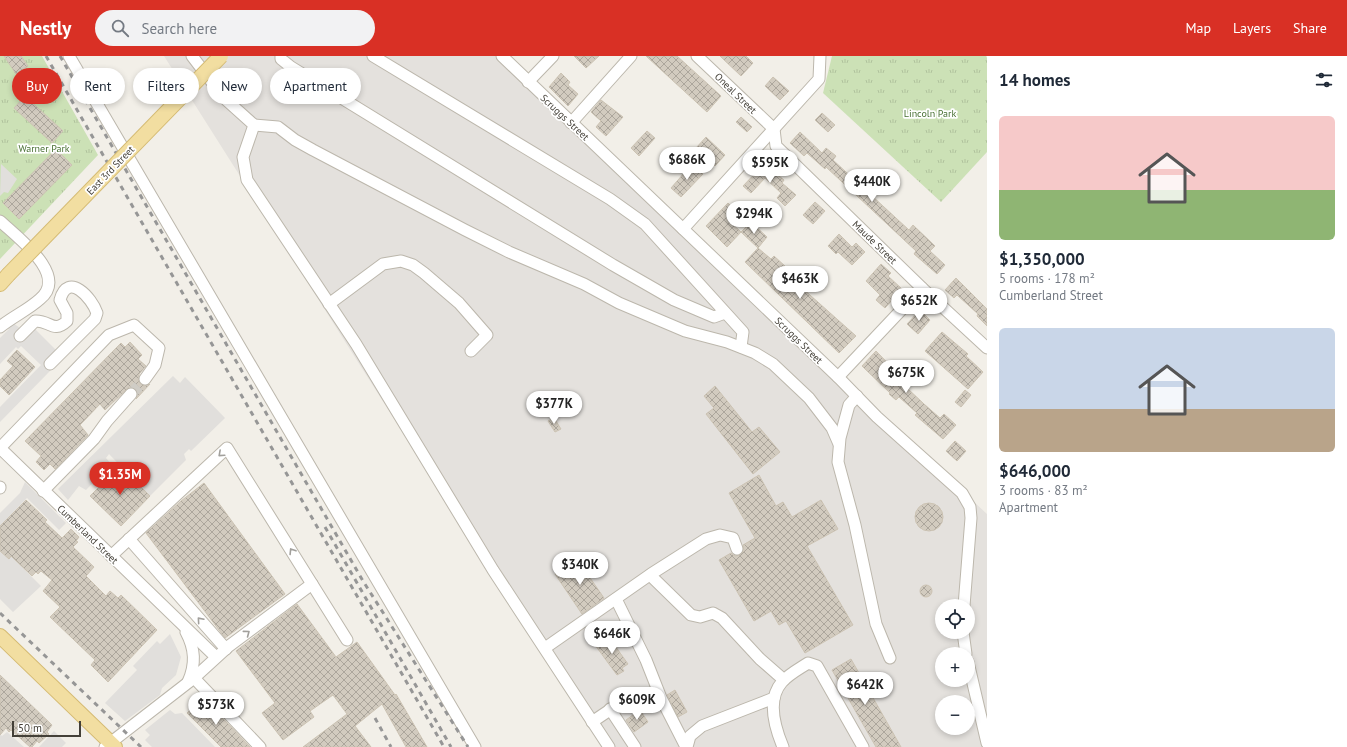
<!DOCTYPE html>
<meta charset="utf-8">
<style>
body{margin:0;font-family:"PT Sans",sans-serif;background:#f2f2f3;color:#1f2937;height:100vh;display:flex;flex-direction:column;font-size:15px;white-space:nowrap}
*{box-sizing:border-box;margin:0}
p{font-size:13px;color:#747a83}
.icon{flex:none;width:22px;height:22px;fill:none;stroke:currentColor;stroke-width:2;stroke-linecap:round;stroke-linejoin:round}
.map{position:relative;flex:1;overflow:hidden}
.drawer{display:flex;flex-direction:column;background:#fff;width:360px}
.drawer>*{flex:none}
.banner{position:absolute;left:12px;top:12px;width:380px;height:36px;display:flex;gap:8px}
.controls{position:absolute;left:935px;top:543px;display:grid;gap:8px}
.controls a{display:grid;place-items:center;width:40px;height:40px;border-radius:50%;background:#fff;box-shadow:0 2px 6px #0003;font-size:20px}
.scale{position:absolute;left:12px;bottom:10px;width:69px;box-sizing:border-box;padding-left:4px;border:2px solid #444038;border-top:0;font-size:11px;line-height:14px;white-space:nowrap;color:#444038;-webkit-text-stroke:3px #fff;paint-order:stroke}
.price{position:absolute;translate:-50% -34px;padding:0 9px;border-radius:14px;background:#fff;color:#222;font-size:13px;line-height:26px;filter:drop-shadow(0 1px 2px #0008)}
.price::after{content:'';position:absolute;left:50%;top:24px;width:12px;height:9px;margin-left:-6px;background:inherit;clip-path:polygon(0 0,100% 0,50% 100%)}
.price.selected{background:#d93025;color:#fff}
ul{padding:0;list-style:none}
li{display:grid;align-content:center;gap:8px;height:212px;padding:0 12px}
li span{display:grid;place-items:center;height:124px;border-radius:6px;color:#555}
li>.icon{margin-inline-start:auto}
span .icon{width:72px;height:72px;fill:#fffc;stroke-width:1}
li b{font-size:17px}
h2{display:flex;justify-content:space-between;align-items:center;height:48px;padding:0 12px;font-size:17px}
.pill{padding:0 14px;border-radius:18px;background:#fff;box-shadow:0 2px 6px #0003;font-size:14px;line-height:36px}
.pill.selected{background:#d93025;color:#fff}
header{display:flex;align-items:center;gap:24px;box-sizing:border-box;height:56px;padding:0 20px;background:#d93025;color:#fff}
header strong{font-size:19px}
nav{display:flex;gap:22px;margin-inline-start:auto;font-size:14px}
.search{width:280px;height:36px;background:#f2f2f3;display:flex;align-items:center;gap:10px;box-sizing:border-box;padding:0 14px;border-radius:22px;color:#747a83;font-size:15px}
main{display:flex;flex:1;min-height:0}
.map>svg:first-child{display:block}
.industrial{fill:#e4e1dd;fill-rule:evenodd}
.park{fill:url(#park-tufts)}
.parking{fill:#e1dfdc}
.building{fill:url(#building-cross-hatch);stroke:#ccc3b3}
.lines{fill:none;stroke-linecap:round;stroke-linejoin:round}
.minor-tunnel{stroke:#cfccc5;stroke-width:11;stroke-dasharray:11 5.5;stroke-linecap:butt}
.minor-casing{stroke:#bcb7ac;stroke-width:13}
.major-casing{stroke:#d5bb73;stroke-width:16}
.minor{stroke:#fff;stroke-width:11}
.major{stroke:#f2dea1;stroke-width:14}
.rail{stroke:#969696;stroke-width:3;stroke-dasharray:5 5;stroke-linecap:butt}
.major-bridge-casing{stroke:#d5bb73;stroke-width:16;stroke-linecap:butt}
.major-bridge{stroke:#f2dea1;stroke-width:14}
.oneway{stroke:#a2a09c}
.labels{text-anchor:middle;stroke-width:3.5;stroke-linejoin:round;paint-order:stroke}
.street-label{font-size:10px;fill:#444038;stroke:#fff}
.park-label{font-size:10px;fill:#476f32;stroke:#fff}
</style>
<header>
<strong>Nestly</strong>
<div class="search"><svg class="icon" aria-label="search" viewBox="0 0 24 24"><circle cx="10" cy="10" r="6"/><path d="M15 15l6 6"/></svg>Search here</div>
<nav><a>Map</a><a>Layers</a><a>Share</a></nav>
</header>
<main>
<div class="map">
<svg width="987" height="691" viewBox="0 0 987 691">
<defs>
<pattern id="park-tufts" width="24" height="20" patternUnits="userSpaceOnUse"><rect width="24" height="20" fill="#cce1b6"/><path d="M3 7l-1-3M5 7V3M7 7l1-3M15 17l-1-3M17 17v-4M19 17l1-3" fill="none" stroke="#b0c29d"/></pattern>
<pattern id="building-cross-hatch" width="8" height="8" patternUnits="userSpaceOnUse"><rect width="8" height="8" fill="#d2cbbf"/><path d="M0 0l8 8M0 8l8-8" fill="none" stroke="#aca69c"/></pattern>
</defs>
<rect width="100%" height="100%" fill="#f2efe8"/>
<!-- industrial -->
<path class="industrial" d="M164 0H495L987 458V691H606L538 590ZM942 550H968V576H942ZM942 598H968V624H942ZM942 646H968V672H942Z"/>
<!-- park -->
<g class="park">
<path d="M0 0H42L98 99 0 203Z"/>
<path d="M832 0H986L987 2V96L941 146 823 37Z"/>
</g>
<!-- parking -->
<g class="parking">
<path d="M1 108 17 123 8 137 4 136 0 140Z"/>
<path d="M88 262 95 269 0 366V351L41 309 21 290 18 293 16 291 0 308V282L9 273 7 271 13 267 20 272 27 265 56 294Z"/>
<path d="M173 320 180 327 185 321 225 362 191 395 189 393 184 398 186 404 150 440 109 398 106 402 111 408 86 434 79 430 68 444 58 433Z"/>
<path d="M25 426 66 467 59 474 27 442 0 470V457L20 437Z"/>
<path d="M0 495 9 503 11 500 41 530 13 556 0 543Z"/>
<path d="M170 578 181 601 176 619 162 632 160 639 125 665 105 647 137 614 133 610 157 585 160 588Z"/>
<path d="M170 654 175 658 182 657 215 691H152L145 684 150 679 145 674Z"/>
<path d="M54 675 66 687 62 691H39Z"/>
<path d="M7 676 24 691H0V678L2 680Z"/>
</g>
<!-- building -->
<g class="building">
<path d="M4 0H21L28 10 16 18Z"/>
<path d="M574 0H599L586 12Z"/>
<path d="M646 0H677L721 40 707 56Z"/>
<path d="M720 0H746L753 7 741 20Z"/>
<path d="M561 17 570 26 568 29 578 38 568 50 549 31Z"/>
<path d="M773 21 789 35 780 44 765 30Z"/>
<path d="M25 40 63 75 52 87 14 52Z"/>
<path d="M601 44 623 61 606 80 596 71 601 65 591 56Z"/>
<path d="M822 57 835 69 828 76 815 64Z"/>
<path d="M741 61 752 71 747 76 736 66Z"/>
<path d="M647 75 655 82 639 100 631 92Z"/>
<path d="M800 76 822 97 826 92 836 100 833 104 909 174 913 169 935 190 930 195 945 209 937 218 914 198 916 195 826 111 825 113 807 97 804 100 790 87Z"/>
<path d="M706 81 725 99 715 110 696 92Z"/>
<path d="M56 93 72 109 19 163 3 147Z"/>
<path d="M692 108 703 118 681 141 671 132Z"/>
<path d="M764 108 784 124 782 127 796 139 785 150 777 142 781 137 765 122 751 137 743 130Z"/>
<path d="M815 146 825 155 813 168 803 159Z"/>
<path d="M728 147 735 154 727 163 741 176 727 191 706 170Z"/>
<path d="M751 166 767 181 758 192 741 176Z"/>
<path d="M839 178 852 191 856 187 865 196 852 209 838 196 836 198 828 190Z"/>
<path d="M758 192 771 203 774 200 786 211 787 210 796 219 792 223 856 280 839 297 745 206Z"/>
<path d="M881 208 891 217 888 220 902 233 885 252 876 244 880 239 866 225Z"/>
<path d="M956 222 987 253V270L977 260 978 258 957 239 954 242 945 234Z"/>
<path d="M920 254 930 264 918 278 907 268Z"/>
<path d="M942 276 968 298 966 300 983 316 968 333 925 295Z"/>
<path d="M130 286 142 299 138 303 146 310 139 318V326L144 330 150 328 136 343 137 335 133 331H129L105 354 100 348 80 369 88 379 55 413 50 408 44 414 36 406 41 400 25 385 121 287 125 291Z"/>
<path d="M17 294 35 311 9 339 0 330V324L13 310 7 305Z"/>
<path d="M876 295 910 330 907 332 924 348 940 362 944 358 956 369 943 383 915 359 917 357 899 341 896 344 889 338 890 337 862 310Z"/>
<path d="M715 330 752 376 759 371 780 396 753 418 706 358 714 352 704 340Z"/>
<path d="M965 334 971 339 961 351 955 346Z"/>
<path d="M554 362 561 373 555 376 548 365Z"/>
<path d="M955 385 966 395 957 405 946 395Z"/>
<path d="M120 410 150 440 121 470 90 440Z"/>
<path d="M759 419 776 450 783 446 792 461 821 444 838 473 807 490 853 569 805 597 786 565 779 569 771 555 754 565 719 504 731 497 735 500 740 499 744 495 743 489 755 482 729 437Z"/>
<path d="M204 427 285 538 225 582 146 477 181 445Z"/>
<path d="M26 444 47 464 45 466 62 482 71 473 79 481 76 485 78 486 73 491 94 511 86 520 106 540 110 535 118 542 121 539 157 574 108 626 91 609 95 604 50 561 60 551 43 535 52 524 41 515 38 518 36 516 32 520 11 500 9 503 0 495V470Z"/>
<circle cx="929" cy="461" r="14"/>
<path d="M577 503 604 542 582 558 555 518Z"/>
<circle cx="926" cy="535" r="6"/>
<path d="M297 548 336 601 357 586 395 639 396 638 427 691H406L382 648 355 670 371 691H303L347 658 333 639 310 655 314 661 283 684 262 657 275 647 236 595Z"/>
<path d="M608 580 628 608 622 612 624 615 617 619 595 589Z"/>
<path d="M851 603 901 691H876L832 614Z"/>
<path d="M0 619 52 669 47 676 49 678 39 687 37 685 32 691H30L11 674 9 676 6 672 0 679Z"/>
<path d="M675 634 687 656 678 661 667 639Z"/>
<path d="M203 642 250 691H221L187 657Z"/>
<path d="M640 654 648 666 634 676 626 664Z"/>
</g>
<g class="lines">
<!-- minor-tunnel -->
<path class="minor-tunnel" d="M131 338 145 323"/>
<!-- minor casing -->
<g class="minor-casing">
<g id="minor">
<path d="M69 0 475 691"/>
<path d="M192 0 224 42 254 69 243 101 247 124 356 288 493 514 609 691"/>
<path d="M281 0V3L291 11 613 209 674 244 714 261 725 257"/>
<path d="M373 0 610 143 645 168 743 276 741 291"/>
<path d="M502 0 838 321 877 361 962 437 970 451 971 462 964 550"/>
<path d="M697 0 774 73 776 90 922 232 987 292"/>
<path d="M528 26 553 0"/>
<path d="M571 67 631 0"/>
<path d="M254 69 278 71 295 84 313 94 465 174 509 196 584 228 619 247 685 275 727 286 755 297 773 308 809 342 832 372 839 388"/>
<path d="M0 165C18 182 69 219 40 243 28 254 12 261 0 271"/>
<path d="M683 173 819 23 820 0"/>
<path d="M329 248 383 208 401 205 413 209 424 217 459 247 487 279 471 295"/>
<path d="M20 280 35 265C50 264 53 278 67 265V257L60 244C68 215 92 242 97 257L95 263 50 308"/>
<path d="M838 321 922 232"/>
<path d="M857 340 849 349 840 382 838 406 855 469 876 568 890 602"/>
<path d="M0 392 216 601"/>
<path d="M0 392 109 279 134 269 159 292 155 309 145 323"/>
<path d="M0 431V432"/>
<path d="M43 435 94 383 107 365 131 338"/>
<path d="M129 483 226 593"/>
<path d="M111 500 227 392 347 584"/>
<path d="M650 519 691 559 700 561 713 557 722 562 760 603 784 624"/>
<path d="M616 543 646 604 661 642 686 691"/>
<path d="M186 576C195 593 196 608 188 626"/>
<path d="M963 576 966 598"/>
<path d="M545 592 651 518 706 483 720 479 733 482 737 493"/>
<path d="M968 606 987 687"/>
<path d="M194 622 260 691"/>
<path d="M610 653 635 691"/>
<path d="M592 666 629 641"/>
<path d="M105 691 194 622 229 590 312 528"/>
<path d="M687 691 690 680 702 670 774 642"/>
<path d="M783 691C775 672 766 644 782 626 789 618 799 613 808 607L817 610 863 691"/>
</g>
</g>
<!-- major casing -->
<g class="major-casing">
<g id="major">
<path d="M0 228 8 219"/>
<path d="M0 580 115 691"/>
</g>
</g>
<!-- minor -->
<use href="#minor" class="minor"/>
<!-- major -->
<use href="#major" class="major"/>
<!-- rail -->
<g class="rail">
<path d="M46 0 444 691"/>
<path d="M60 0 363 525 468 691"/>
<path d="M325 471 451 691"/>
<path d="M0 557 141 691"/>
<path d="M375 662 391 691"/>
</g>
<!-- major-bridge casing -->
<g class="major-bridge-casing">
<path id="major-bridge" d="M8 219 221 0"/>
</g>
<!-- major-bridge -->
<use href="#major-bridge" class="major-bridge"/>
</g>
<!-- one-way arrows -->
<defs><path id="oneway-chevron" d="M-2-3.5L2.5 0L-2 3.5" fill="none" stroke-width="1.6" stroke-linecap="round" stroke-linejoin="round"/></defs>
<g class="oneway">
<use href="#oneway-chevron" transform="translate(221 398) rotate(138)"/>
<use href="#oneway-chevron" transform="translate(292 495) rotate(-122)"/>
<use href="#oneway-chevron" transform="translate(200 564) rotate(-131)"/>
<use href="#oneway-chevron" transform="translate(247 577) rotate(-37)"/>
</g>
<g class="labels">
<!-- street labels -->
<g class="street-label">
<text transform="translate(736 37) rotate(44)" y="4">Oneal Street</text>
<text transform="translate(565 61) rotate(43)" y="4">Scruggs Street</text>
<text transform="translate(110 114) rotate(-46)" y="4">East 3rd Street</text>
<text transform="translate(875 186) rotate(44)" y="4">Maude Street</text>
<text transform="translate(799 284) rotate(44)" y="4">Scruggs Street</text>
<text transform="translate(88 478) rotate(44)" y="4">Cumberland Street</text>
</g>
<!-- park labels -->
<g class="park-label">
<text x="930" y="61">Lincoln Park</text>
<text x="44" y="96">Warner Park</text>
</g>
</g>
</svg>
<div class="controls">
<a><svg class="icon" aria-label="locate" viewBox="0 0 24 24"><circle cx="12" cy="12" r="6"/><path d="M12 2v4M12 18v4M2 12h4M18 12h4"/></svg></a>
<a>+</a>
<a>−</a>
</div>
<div class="scale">50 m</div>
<b class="price" style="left:687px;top:125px">$686K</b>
<b class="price" style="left:770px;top:128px">$595K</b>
<b class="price" style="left:872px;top:147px">$440K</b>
<b class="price" style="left:754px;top:179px">$294K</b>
<b class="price" style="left:800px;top:244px">$463K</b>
<b class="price" style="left:919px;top:266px">$652K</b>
<b class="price" style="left:906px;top:338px">$675K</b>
<b class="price" style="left:554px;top:369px">$377K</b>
<b class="price selected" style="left:120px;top:440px">$1.35M</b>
<b class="price" style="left:580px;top:530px">$340K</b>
<b class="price" style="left:612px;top:599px">$646K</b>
<b class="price" style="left:865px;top:650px">$642K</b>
<b class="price" style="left:637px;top:665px">$609K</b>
<b class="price" style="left:216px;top:670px">$573K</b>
<div class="banner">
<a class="pill selected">Buy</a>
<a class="pill">Rent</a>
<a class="pill">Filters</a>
<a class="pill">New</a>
<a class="pill">Apartment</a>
</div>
</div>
<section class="drawer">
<h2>14 homes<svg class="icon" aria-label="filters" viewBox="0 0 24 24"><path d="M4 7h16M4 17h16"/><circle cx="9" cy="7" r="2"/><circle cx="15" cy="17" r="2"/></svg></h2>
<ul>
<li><span style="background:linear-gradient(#f6c9c9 60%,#8fb573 0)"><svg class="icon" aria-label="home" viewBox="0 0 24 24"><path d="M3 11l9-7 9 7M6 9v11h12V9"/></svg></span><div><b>$1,350,000</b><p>5 rooms · 178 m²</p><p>Cumberland Street</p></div></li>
<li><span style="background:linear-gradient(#c9d6e8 65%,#b9a48a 0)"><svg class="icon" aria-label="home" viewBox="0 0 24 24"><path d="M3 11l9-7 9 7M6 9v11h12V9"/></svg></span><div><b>$646,000</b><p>3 rooms · 83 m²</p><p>Apartment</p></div></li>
</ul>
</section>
</main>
